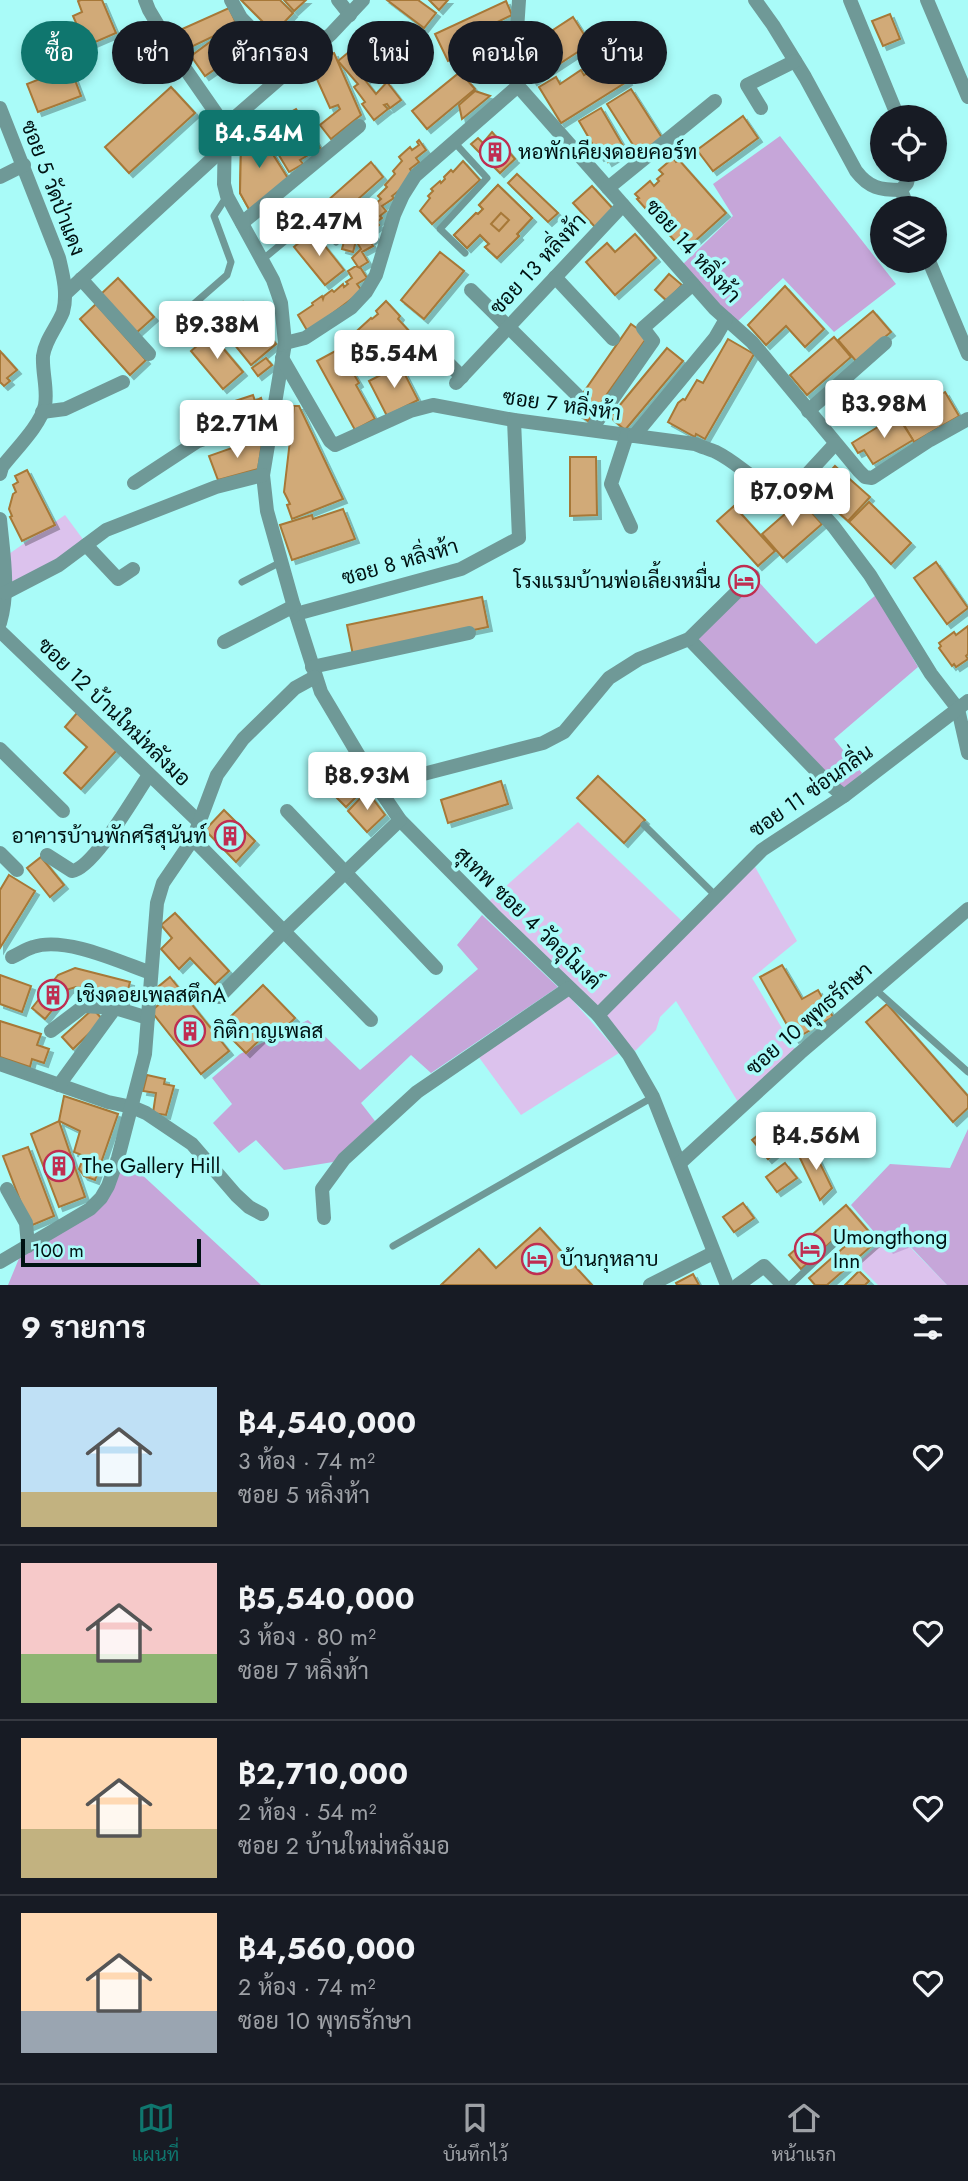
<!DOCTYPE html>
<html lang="th">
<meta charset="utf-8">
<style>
body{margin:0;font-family:Jost,Sarabun,sans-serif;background:#20242c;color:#f1f3f6;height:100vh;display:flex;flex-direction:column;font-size:26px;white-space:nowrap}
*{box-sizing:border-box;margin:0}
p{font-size:23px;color:#9ea1a6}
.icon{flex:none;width:38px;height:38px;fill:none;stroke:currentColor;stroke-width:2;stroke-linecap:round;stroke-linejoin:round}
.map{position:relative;height:1285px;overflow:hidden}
.panel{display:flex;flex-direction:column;background:#171b24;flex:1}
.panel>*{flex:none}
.banner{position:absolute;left:21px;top:21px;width:928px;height:63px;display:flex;gap:14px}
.tools{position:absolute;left:870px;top:105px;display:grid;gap:14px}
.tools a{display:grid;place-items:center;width:77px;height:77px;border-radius:50%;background:#171b24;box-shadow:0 4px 10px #0003;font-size:35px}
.scale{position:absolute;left:21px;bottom:18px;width:180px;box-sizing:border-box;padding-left:7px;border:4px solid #001212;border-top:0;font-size:19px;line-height:24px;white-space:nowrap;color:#001212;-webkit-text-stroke:5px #a9fbf8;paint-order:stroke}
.price{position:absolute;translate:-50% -60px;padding:0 16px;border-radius:7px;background:#fff;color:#222;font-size:23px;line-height:46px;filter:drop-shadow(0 2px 4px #0008)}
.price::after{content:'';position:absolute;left:50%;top:42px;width:21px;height:16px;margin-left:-10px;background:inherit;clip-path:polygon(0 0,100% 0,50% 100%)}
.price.current{background:#0f766e;color:#fff}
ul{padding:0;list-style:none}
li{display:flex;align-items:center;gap:21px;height:175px;padding:0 21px}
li+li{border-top:2px solid #363941}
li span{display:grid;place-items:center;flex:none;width:196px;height:140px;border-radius:0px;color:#555}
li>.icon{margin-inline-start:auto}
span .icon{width:84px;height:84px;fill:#fffc;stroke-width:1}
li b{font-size:30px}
h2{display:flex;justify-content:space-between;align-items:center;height:84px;padding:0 21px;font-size:30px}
.chip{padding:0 24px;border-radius:32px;background:#171b24;box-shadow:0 4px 10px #0003;font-size:24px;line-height:63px}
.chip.current{background:#0f766e;color:#fff}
.menu{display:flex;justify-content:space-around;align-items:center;height:98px;border-top:2px solid #363941;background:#171b24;font-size:19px;color:#9ea1a6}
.menu a{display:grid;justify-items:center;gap:4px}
.menu .current{color:#0f766e}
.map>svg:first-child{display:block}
.green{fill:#dcc2ed}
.forest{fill:#c6a6d9}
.building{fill:#d1aa78;stroke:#a77837;stroke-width:2;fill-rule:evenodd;filter:url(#shadow)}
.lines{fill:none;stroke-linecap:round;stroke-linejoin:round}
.service{stroke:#6f9997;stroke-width:7}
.minor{stroke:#6f9997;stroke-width:14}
.labels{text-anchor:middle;stroke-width:7;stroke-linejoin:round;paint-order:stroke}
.poi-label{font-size:21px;fill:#001212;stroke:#a9fbf8;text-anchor:start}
.street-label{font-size:21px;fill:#001212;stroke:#a9fbf8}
</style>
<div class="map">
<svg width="968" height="1285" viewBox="0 0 968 1285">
<defs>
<filter id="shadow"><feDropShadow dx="4" dy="4" stdDeviation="0" flood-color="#0004"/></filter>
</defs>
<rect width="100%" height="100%" fill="#a9fbf8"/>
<!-- green -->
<g class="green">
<path d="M65 515 85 542 12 585 6 556Z"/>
<path d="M578 822 682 921 598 1008 487 903Z"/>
<path d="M754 865 797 941 752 978 795 1050 738 1102 676 1001 660 1017 656 1030 635 1051 603 1015Z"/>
<path d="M568 995 619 1053 521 1115 478 1056Z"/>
<path d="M882 1241 894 1253 910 1247 947 1285H878L857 1264Z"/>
</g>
<!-- forest -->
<g class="forest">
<path d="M780 136 896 284 834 332 783 278 736 323 682 265 733 216 713 184Z"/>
<path d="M757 580 816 644 876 595 918 667 834 739 862 773 844 790 696 639Z"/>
<path d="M482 915 558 987 431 1073 411 1055 361 1103 375 1121 333 1162 284 1170 256 1140 239 1153 213 1123 232 1104 212 1078 240 1054 308 1020 360 1070 478 969 457 945Z"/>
<path d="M968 1129V1285H947L911 1247 893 1254 851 1205 890 1164 950 1168Z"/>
<path d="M125 1159 261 1285H8L20 1256 111 1194Z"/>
</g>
<!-- building -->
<g class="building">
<path d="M81 0H102L116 33 86 46 73 16 82 12 78 1Z"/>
<path d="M241 0H280L293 13 274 33Z"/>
<path d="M284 0H306L294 11Z"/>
<path d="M387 0H418L436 13 424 28Z"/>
<path d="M429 0H448L439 10Z"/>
<path d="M506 1 512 15 485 28 491 41 448 61 435 34Z"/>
<path d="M229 8 237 25 189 48 180 30Z"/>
<path d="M890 14 900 39 883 46 872 21Z"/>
<path d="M573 17 590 44 533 81 522 64 536 56 530 45Z"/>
<path d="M244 34 251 44 225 62 218 52Z"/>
<path d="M210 42 224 63 205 76 191 56Z"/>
<path d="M361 42 373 57 363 64 372 75 365 80 376 94 387 82 401 100 390 108 387 104 384 105 388 109 374 120 362 104 365 102 354 87 358 84 338 61Z"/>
<path d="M605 50 619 73 621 71 628 81 561 123 539 87 556 77 560 84 581 70 584 75 595 68 590 60Z"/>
<path d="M334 53 361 115 331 139 320 125 340 109 338 105 330 108 311 66 316 64 315 62Z"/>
<path d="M70 67 81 96 38 112 27 84Z"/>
<path d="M460 72 475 89 427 129 412 111Z"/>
<path d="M171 87 195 113 129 173 105 147Z"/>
<path d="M631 89 664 141 640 156 607 104Z"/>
<path d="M475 91 490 96 462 119 459 105Z"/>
<path d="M601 108 626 151 608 162 604 155 600 157 579 121Z"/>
<path d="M296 109 320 148 300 160 303 164 289 172 262 127 277 118 292 143 294 142 280 118Z"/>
<path d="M743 116 758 138 713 171 697 150Z"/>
<path d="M253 123 289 180 250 211 240 193 241 145 249 139 243 131ZM255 154 270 178 255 190Z"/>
<path d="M253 123 289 180 250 211 240 193 241 145 249 139 243 131Z"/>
<path d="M492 132 515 159 500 173 471 144 478 138 483 143Z"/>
<path d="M419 140 426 150 416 158 419 162 410 169 414 175 405 186 392 196 394 198 382 206 386 211 380 216 382 218 377 222 379 225 371 231 376 237 370 241 373 246 362 252 368 262 360 267 367 278 357 284 362 291 308 332 298 315 313 305 312 303 322 296 323 299 324 296 332 290 334 292 343 284 344 287 348 284 346 282 352 278 348 271 356 266 358 267 352 258 361 249 358 244 370 236 362 225 372 214 370 211 377 206 375 204 381 199 378 196 387 187 385 185 395 174 393 171 402 161 399 157 410 147 412 150 419 145 417 142Z"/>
<path d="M673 158 676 162 679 160 726 213 684 251 637 199 639 198 635 194 650 181 654 186 659 181 657 179 663 174 659 170Z"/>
<path d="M463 161 480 180 432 224 420 211 430 198 428 196 433 191 431 189 440 181 441 183 445 179 444 177 451 170 453 172Z"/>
<path d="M371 162 383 177 330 224 317 210Z"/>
<path d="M517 174 558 213 548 222 508 183Z"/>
<path d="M498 185 532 218 517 234 519 236 497 258 485 247 489 244 480 235 467 248 454 235 476 213 478 214 483 209 479 205Z"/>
<path d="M498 185 532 218 517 234 519 236 497 258 485 247 489 244 480 235 467 248 454 235 476 213 478 214 483 209 479 205ZM501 213 509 220 499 231 491 224Z"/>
<path d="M592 186 615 211 596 228 573 203Z"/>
<path d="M353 208 364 211 353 252 342 249Z"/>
<path d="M313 231 344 270 325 285 294 247Z"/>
<path d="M635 234 656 258 615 295 586 262 607 243 615 252Z"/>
<path d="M440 252 464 271 424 319 401 300Z"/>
<path d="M669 274 682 285 667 301 655 290Z"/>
<path d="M118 278 154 317 136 333 101 294Z"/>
<path d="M785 286 824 329 805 347 786 326 766 345 748 325Z"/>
<path d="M386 301 400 316 398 319 410 332 375 366 373 364 365 371 345 348 350 343 347 340 371 318 372 319 378 314 376 311Z"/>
<path d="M243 302 276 344 251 365 217 323Z"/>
<path d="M96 304 146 360 130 375 80 319Z"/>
<path d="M873 311 891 332 856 361 838 340Z"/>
<path d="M631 324 648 336 588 421 572 409Z"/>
<path d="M211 334 243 372 223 389 191 351Z"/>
<path d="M834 337 851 357 807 395 790 375Z"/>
<path d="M728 339 754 354 705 439 696 434 695 437 668 422 678 403 683 399 685 400 697 380 703 383Z"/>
<path d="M667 348 683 361 625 430 610 417Z"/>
<path d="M339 349 359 383 356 385 375 419 355 430 317 361Z"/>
<path d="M0 351 17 370 7 378 10 381 4 386 0 382Z"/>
<path d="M266 358 272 365 258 376 252 368Z"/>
<path d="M400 365 418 400 387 416 369 381Z"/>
<path d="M945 392 959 416 914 442 900 418Z"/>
<path d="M253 395 255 401 261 398 265 411V417L209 435 202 412Z"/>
<path d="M294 406H299L343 499 292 519 287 505 290 504 284 492Z"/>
<path d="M897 415 913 440 873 464 864 450 858 453 852 443Z"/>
<path d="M263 437 258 469 218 480 209 456Z"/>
<path d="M570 457H596L597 515 570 516Z"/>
<path d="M835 466 870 497 848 521 813 490Z"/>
<path d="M27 470 55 525 22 541 10 517 12 516 9 509 13 494 16 492 13 485 18 482 15 476Z"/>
<path d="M800 500 822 524 783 558 762 534 786 513 783 509 792 501 795 504Z"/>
<path d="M869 502 911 543 891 564 849 522Z"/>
<path d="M734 506 775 551 758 566 717 521Z"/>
<path d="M343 509 355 539 292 560 280 525 312 515 313 519Z"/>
<path d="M936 562 968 608 947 624 914 578Z"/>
<path d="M482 597 488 627 353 655 347 625Z"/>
<path d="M968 626V654L966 656 968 659 956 667 954 664 952 666 939 648 941 646 939 643 954 632 956 635Z"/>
<path d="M77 713 117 750 81 789 64 773 87 747 65 727Z"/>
<path d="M349 771 366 787 346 807 329 790Z"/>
<path d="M598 776 645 820 624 843 577 798Z"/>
<path d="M501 781 508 804 448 823 441 800Z"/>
<path d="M367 791 385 815 367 832 348 811Z"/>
<path d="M224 810 255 841 236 862 205 830Z"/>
<path d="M41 857 64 885 50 897 27 868Z"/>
<path d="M9 875 35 891 0 948V890Z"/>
<path d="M175 913 229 971 215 984 190 958 179 969 161 949 172 938 161 925Z"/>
<path d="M782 965 802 999 818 990 833 1017 795 1039 760 977Z"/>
<path d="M75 968 130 982 125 1001 82 987H76L69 989 45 1019 32 1008 58 975Z"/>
<path d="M0 975 31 986 22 1012 0 1004Z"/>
<path d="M170 977 229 1051 201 1074 151 1011 162 1002 153 991Z"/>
<path d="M263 985 295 1018 278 1035 271 1029 246 1053 231 1038 235 1034 224 1023Z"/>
<path d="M887 1004 968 1096V1108L953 1122 866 1022Z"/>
<path d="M93 1009 103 1020 73 1049 62 1037Z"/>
<path d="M0 1021 41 1034 37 1045 49 1049 44 1063 32 1059 30 1067 0 1057Z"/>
<path d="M147 1075 165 1079 164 1084 174 1086 166 1115 153 1113 156 1093 143 1091Z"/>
<path d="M64 1096 118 1114 95 1180 84 1176 79 1169 84 1156 74 1152 80 1131 59 1121Z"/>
<path d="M59 1121 85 1197 59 1207 31 1134Z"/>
<path d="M767 1128 782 1147 768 1159 752 1140Z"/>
<path d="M811 1145 832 1188 820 1200 799 1156Z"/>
<path d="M28 1147 54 1216 30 1226 3 1156Z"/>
<path d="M785 1163 797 1178 777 1192 766 1177Z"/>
<path d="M743 1203 754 1218 734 1232 723 1217Z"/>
<path d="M846 1205 877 1241 827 1285H815L809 1278 850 1242 842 1232 801 1269 789 1255Z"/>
<path d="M540 1228 592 1285H441L479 1249 496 1268Z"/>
<path d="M859 1271 869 1281 865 1285H845Z"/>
<path d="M693 1274 699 1285H677L676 1283Z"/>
</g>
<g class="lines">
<!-- service -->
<g class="service">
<path d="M454 142 487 178 440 229 465 253"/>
<path d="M262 260 314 217 336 242 342 218"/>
<path d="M179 317 227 275 231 262 214 216 227 196"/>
<path d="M242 582 281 562"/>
<path d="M644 825 716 896"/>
<path d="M875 989 968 1072"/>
<path d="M393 1246 653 1097"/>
<path d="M790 1285 835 1243"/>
</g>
<!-- minor -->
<g class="minor">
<path d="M145 0 149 10 177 57 225 126 224 184 227 196 273 280 281 303 285 343 263 475 267 511 296 614 321 692 377 786 400 820 493 914 598 1015 629 1055 653 1097 727 1285"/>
<path d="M231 0 241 18 290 68"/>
<path d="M338 0 350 15"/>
<path d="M519 0 514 75 518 86 715 309 752 342 859 471 865 477 872 478 930 440 968 419"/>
<path d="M755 0 773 25 805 77 856 171C869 188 880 190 901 190"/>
<path d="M850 0 898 117"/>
<path d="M927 0 968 97"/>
<path d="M0 108 59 258C63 275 68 294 63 312 57 327 45 340 43 356 42 372 48 390 45 405 41 425 14 451 2 467L0 474"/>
<path d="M761 108 747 85 795 61"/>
<path d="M225 126 331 34 363 0"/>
<path d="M0 177 24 165"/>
<path d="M608 188 715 101"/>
<path d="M901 190 907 183 910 170"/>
<path d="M901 190 908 208"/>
<path d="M242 223 359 126"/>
<path d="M929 261 968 354"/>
<path d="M555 277 613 339"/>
<path d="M81 279 149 354"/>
<path d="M471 290 577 395"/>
<path d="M65 294 224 148"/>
<path d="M285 343 305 338 351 308 366 292 376 275 394 215 403 195 415 176 518 86"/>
<path d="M428 343 462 377"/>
<path d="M282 358 330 441 335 445 410 411 433 405 514 420 695 444C702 447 709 449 716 452 750 469 755 493 799 483"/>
<path d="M456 383 623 205"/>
<path d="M808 411 885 343"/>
<path d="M42 412 65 409 123 382"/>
<path d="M591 430 653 341 643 328 693 284"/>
<path d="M627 435 611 484 631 527"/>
<path d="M634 436 715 338 726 319"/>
<path d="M835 444 799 483 803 492 834 527 870 575 931 674 958 709 968 753"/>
<path d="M134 483 198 441 271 417"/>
<path d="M0 519C3 553 10 589 0 623"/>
<path d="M86 545 118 579 133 569"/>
<path d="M5 593 59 565 106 530 216 487 263 475"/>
<path d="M296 614 461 569 519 538 514 420"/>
<path d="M0 631 199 822"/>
<path d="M689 639 829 784 844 796"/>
<path d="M224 642 294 606"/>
<path d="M312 667 469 633"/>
<path d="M0 749 63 811"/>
<path d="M377 786 543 743 564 732 609 678 639 659 689 639 753 576"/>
<path d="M287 811 436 968"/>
<path d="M193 839 371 1020"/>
<path d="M0 853 17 870"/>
<path d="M47 855 72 871C94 868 135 795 149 775"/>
<path d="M12 957C19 954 26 949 33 947 65 936 120 962 151 973"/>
<path d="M219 997 284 931 400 820"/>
<path d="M598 1015 762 850 844 796 968 701"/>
<path d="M51 1031 84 1006 115 1008 148 1018"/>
<path d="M0 1064 108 1102 132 1107 146 1113 192 1144 236 1195 249 1207 262 1214"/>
<path d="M59 1085 115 1008"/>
<path d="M680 1163 800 1053 968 909"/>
<path d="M7 1189 26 1223 28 1246"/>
<path d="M324 1218 322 1189 344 1159 417 1092 569 988"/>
<path d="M0 1262 90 1209 101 1198 108 1186 118 1158 145 1054 157 903 163 883 193 839 217 775 243 739 295 688 315 677"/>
<path d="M650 1285 713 1253"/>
<path d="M738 1285 764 1266 783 1285"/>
</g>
</g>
<!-- icons -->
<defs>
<g id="building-ring" transform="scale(1.575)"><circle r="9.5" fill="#a9fbf8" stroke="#bf2e51" stroke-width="1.5"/><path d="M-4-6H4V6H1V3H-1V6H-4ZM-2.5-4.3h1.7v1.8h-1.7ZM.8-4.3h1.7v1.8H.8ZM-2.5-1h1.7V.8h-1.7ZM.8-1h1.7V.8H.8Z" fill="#bf2e51"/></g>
<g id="hotel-ring" transform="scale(1.575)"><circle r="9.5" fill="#a9fbf8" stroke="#bf2e51" stroke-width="1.5"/><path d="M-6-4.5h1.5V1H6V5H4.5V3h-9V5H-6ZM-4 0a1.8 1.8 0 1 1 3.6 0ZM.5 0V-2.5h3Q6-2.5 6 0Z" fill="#bf2e51"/></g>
</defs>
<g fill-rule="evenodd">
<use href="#building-ring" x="495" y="152"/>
<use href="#hotel-ring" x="744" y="581"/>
<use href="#building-ring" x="230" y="836"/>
<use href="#building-ring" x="53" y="995"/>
<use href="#building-ring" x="190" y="1031"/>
<use href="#building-ring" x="59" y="1166"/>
<use href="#hotel-ring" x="810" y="1249"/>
<use href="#hotel-ring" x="537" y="1259"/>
</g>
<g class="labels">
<!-- poi labels -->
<g class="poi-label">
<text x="518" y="159">หอพักเคียงดอยคอร์ท</text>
<text x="721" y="588" text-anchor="end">โรงแรมบ้านพ่อเลี้ยงหมื่น</text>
<text x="207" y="843" text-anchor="end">อาคารบ้านพักศรีสุนันท์</text>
<text x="76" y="1002">เชิงดอยเพลสตึกA</text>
<text x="213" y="1038">กิติกาญเพลส</text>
<text x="82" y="1173">The Gallery Hill</text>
<text x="833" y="1244">Umongthong<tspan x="833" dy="24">Inn</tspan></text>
<text x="560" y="1266">บ้านกุหลาบ</text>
</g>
<!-- street labels -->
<g class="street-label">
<text transform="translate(53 188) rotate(69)" y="7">ซอย 5 วัดป่าแดง</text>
<text transform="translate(693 251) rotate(48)" y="7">ซอย 14 หลิ่งห้า</text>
<text transform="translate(538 264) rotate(-47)" y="7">ซอย 13 หลิ่งห้า</text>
<text transform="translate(562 405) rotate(8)" y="7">ซอย 7 หลิ่งห้า</text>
<text transform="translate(400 562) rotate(-16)" y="7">ซอย 8 หลิ่งห้า</text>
<text transform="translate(114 712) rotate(44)" y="7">ซอย 12 บ้านใหม่หลังมอ</text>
<text transform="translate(811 791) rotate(-35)" y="7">ซอย 11 ซ่อนกลิ่น</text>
<text transform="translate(528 918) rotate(44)" y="7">สุเทพ ซอย 4 วัดอุโมงค์</text>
<text transform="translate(809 1019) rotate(-41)" y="7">ซอย 10 พุทธรักษา</text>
</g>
</g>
</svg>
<div class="tools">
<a><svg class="icon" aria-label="locate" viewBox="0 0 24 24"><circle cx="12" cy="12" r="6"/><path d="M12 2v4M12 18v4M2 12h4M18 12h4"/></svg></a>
<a><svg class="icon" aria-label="layers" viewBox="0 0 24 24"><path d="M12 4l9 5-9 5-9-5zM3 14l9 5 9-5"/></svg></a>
</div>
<div class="scale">100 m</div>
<b class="price current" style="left:259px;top:170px">฿4.54M</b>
<b class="price" style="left:319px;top:258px">฿2.47M</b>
<b class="price" style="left:217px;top:361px">฿9.38M</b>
<b class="price" style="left:394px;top:390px">฿5.54M</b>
<b class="price" style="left:884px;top:440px">฿3.98M</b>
<b class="price" style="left:237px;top:460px">฿2.71M</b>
<b class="price" style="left:792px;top:528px">฿7.09M</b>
<b class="price" style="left:367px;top:812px">฿8.93M</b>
<b class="price" style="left:816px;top:1172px">฿4.56M</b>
<div class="banner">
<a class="chip current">ซื้อ</a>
<a class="chip">เช่า</a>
<a class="chip">ตัวกรอง</a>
<a class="chip">ใหม่</a>
<a class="chip">คอนโด</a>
<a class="chip">บ้าน</a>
</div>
</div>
<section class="panel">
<h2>9 รายการ<svg class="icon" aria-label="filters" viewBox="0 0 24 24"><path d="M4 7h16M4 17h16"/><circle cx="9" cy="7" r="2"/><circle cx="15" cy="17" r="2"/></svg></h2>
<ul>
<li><span style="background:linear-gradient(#bfe0f5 75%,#c2b280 0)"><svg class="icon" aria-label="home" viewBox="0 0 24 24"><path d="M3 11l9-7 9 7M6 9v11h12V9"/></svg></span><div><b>฿4,540,000</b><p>3 ห้อง · 74 m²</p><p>ซอย 5 หลิ่งห้า</p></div><svg class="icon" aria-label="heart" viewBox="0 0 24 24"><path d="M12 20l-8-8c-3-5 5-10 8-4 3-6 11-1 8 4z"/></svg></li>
<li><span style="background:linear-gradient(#f6c9c9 65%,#8fb573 0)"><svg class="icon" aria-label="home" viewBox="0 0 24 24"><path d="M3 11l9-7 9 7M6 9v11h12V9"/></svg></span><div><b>฿5,540,000</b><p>3 ห้อง · 80 m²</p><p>ซอย 7 หลิ่งห้า</p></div><svg class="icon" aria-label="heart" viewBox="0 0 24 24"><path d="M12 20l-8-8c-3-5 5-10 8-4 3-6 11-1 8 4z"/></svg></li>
<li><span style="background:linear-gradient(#ffd9b3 65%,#c2b280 0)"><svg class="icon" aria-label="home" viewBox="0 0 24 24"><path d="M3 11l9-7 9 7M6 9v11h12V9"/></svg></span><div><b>฿2,710,000</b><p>2 ห้อง · 54 m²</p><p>ซอย 2 บ้านใหม่หลังมอ</p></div><svg class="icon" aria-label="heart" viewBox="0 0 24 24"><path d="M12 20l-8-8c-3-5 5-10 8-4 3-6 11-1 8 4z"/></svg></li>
<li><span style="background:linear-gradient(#ffd9b3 70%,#9aa5b1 0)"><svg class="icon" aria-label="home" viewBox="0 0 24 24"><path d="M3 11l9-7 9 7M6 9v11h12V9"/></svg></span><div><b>฿4,560,000</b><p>2 ห้อง · 74 m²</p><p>ซอย 10 พุทธรักษา</p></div><svg class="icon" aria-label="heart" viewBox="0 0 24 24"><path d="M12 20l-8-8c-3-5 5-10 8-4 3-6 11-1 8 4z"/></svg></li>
</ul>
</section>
<nav class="menu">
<a class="current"><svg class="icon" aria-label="map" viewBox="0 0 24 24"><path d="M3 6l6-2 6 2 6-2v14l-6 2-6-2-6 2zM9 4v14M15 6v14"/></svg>แผนที่</a>
<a><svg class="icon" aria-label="saved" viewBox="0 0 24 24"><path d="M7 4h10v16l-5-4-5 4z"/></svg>บันทึกไว้</a>
<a><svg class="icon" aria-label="home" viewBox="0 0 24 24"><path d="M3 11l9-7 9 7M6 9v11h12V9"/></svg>หน้าแรก</a>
</nav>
